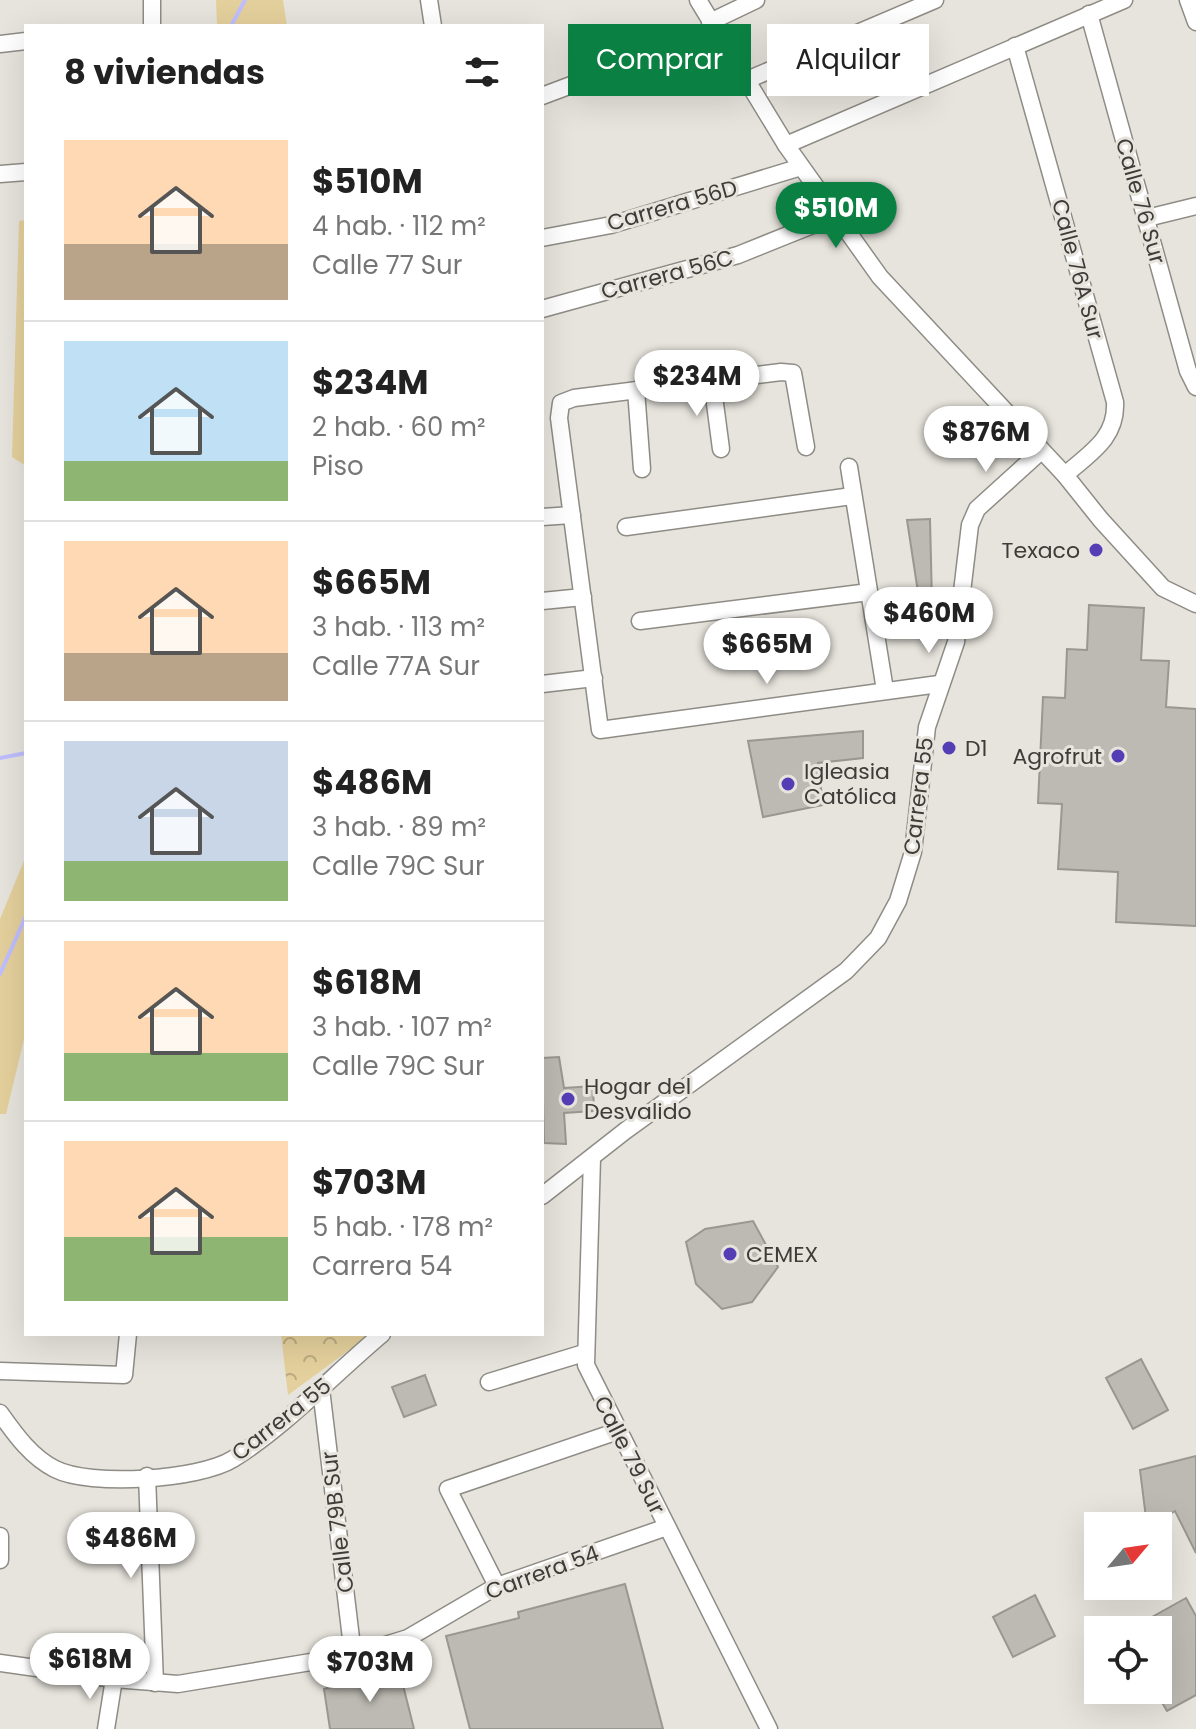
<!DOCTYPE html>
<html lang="es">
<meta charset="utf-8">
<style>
body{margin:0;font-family:Poppins,sans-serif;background:#f6f6f6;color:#222;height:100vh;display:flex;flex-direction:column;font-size:30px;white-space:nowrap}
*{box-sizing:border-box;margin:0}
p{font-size:26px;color:#767676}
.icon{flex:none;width:44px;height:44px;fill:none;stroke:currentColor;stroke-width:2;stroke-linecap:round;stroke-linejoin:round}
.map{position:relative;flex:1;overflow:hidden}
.details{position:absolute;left:24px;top:24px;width:520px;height:1312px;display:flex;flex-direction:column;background:#fff;border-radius:0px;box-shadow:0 8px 32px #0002}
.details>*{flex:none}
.top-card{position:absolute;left:568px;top:24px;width:508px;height:72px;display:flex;gap:16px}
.needle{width:52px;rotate:61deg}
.controls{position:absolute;left:1084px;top:1512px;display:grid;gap:16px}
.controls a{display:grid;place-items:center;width:88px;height:88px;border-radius:0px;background:#fff;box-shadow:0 8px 32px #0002;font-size:40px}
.price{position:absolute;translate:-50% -68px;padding:0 18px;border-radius:28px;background:#fff;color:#222;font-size:26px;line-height:52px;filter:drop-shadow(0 2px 4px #0008)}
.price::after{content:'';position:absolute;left:50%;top:48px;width:24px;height:18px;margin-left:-12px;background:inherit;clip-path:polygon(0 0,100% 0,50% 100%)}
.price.active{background:#0b8043;color:#fff}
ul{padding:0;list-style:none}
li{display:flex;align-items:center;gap:24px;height:200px;padding:0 40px}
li+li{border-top:2px solid #e0e0e0}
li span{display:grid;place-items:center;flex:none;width:224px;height:160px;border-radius:0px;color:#555}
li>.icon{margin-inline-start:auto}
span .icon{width:96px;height:96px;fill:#fffc;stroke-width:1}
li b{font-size:34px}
h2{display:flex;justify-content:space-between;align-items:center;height:96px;padding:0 40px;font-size:34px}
.tag{padding:0 28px;border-radius:0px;background:#fff;box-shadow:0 8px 32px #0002;font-size:28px;line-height:72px}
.tag.active{background:#0b8043;color:#fff}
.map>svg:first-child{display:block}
.grass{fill:#e4d09c}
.forest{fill:url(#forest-crowns)}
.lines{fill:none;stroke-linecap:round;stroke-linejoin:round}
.stream{stroke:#bfbeff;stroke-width:4}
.building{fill:#bdbab3;stroke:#999790;stroke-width:2}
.minor-casing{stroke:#8e8c85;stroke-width:19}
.minor{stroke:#fff;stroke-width:16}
.poi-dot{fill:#533eb5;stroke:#e7e4dd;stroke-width:3}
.labels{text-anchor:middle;stroke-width:6;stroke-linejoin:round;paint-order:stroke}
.street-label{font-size:22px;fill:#3d3c39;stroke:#e7e4dd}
.poi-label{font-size:22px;fill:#3d3c39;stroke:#e7e4dd;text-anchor:start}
</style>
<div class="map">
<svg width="1196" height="1729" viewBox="0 0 1196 1729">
<defs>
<pattern id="forest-crowns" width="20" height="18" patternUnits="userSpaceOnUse" patternTransform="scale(2)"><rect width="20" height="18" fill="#e4d09c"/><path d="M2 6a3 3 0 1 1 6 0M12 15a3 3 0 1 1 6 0" fill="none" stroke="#baaa80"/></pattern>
</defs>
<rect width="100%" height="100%" fill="#e7e4dd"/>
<!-- grass -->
<g class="grass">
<path d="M216 0H283L287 26H217Z"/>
<path d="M26 220V466L12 457 19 221Z"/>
<path d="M26 856V1031L6 1114H0V919Z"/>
</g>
<!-- forest -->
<path class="forest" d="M281 1334H371L288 1395Z"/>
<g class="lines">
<!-- stream -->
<g class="stream">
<path d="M231 26 245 0"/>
<path d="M0 758 26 753"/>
<path d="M0 974 26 916"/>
</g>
</g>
<!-- building -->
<g class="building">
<path d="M930 519 933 644 926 645 907 520Z"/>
<path d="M1089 605 1144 608 1141 660 1169 661 1166 707 1196 709V926L1116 922 1118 872 1058 869 1062 804 1038 803 1043 697 1065 698 1067 649 1087 650Z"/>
<path d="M863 731V758L818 763 823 805 763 817 748 741Z"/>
<path d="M559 1057 564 1088 593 1086 594 1111 564 1113 566 1144 544 1143 542 1058Z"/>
<path d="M753 1221 778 1267 752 1302 722 1309 696 1284 686 1242 705 1229Z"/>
<path d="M1141 1359 1168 1410 1133 1429 1106 1378Z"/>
<path d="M425 1375 436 1405 404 1417 392 1387Z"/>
<path d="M1196 1456V1553L1175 1511 1147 1526 1140 1470Z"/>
<path d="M625 1584 663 1729H470L446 1636 519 1618 518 1612Z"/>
<path d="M1035 1595 1055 1636 1013 1657 993 1617Z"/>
<path d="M1186 1598 1196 1616V1695L1167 1711 1158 1696V1630H1148L1143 1622Z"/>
<path d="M399 1669 414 1729H330L324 1689Z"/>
</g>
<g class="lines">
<!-- minor casing -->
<g class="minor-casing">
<g id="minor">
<path d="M429 0 433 26"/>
<path d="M698 0 786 145 880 277 1065 475 1101 520 1163 588 1196 604"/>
<path d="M1188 0 1196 22"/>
<path d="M1089 14 1188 371 1196 387"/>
<path d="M710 22 756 0"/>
<path d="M152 26V0"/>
<path d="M0 44 26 41"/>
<path d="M1015 46 1115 402C1117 438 1090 453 1065 475"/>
<path d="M747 80 935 0"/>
<path d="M542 96 715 31"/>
<path d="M786 145 1124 0"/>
<path d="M0 174 26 172"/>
<path d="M1147 218 1196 206"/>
<path d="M542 238 611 225 801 167"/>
<path d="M542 309 738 255 835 216"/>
<path d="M712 381 721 449"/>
<path d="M636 390 642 469"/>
<path d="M806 447 793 373 781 372 574 398 561 403 559 418 600 730 939 684"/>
<path d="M849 467 885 690"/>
<path d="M542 517 572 515"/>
<path d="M626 527 852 496"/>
<path d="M542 601 583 597"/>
<path d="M640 621 869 592"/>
<path d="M542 684 594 678"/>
<path d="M592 1158 586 1365 769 1729"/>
<path d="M542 1196 625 1131 846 971 878 938 898 901 913 852 927 727 956 642 970 525 977 509 1041 451"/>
<path d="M0 1371 124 1375 128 1334"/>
<path d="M489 1382 584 1353"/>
<path d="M321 1389 353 1655"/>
<path d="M0 1413C15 1434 31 1457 55 1469 90 1487 199 1480 233 1459 287 1425 333 1375 382 1334"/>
<path d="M147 1476 155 1683"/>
<path d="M0 1536V1560"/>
<path d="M497 1586 448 1489 618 1431"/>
<path d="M0 1663 114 1679 178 1684 353 1655 408 1638 497 1586 667 1527"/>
<path d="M106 1729 114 1679"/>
</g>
</g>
<!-- minor -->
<use href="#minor" class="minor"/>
</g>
<!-- markers -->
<g class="poi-dot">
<circle cx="1096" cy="550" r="8"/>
<circle cx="949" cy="748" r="8"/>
<circle cx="1118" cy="756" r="8"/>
<circle cx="788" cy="784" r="8"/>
<circle cx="568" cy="1099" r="8"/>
<circle cx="730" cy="1254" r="8"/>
</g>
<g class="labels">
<!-- street labels -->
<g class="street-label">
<text transform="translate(1141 201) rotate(74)" y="8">Calle 76 Sur</text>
<text transform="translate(672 205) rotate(-16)" y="8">Carrera 56D</text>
<text transform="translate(1078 269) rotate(75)" y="8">Calle 76A Sur</text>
<text transform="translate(667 274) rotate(-15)" y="8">Carrera 56C</text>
<text transform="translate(918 796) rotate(-83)" y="8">Carrera 55</text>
<text transform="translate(281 1419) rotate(-38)" y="8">Carrera 55</text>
<text transform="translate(630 1455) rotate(63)" y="8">Calle 79 Sur</text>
<text transform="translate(337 1522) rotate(-97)" y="8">Calle 79B Sur</text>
<text transform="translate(542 1572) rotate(-20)" y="8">Carrera 54</text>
</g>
<!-- poi labels -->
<g class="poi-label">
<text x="1080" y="558" text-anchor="end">Texaco</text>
<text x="965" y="756">D1</text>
<text x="1102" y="764" text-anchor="end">Agrofrut</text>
<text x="804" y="779">Igleasia<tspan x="804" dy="25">Católica</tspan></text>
<text x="584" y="1094">Hogar del<tspan x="584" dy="25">Desvalido</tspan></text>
<text x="746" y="1262">CEMEX</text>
</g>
</g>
</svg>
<div class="controls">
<a><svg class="needle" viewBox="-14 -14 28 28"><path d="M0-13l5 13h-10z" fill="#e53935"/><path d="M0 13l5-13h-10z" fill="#767676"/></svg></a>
<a><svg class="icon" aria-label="locate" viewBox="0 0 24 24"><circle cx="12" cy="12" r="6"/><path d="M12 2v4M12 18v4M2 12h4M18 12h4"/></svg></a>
</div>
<b class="price active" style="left:836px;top:250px">$510M</b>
<b class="price" style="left:697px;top:418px">$234M</b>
<b class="price" style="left:986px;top:474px">$876M</b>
<b class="price" style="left:929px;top:655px">$460M</b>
<b class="price" style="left:767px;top:686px">$665M</b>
<b class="price" style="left:131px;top:1580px">$486M</b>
<b class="price" style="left:90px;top:1701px">$618M</b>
<b class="price" style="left:370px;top:1704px">$703M</b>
<div class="top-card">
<a class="tag active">Comprar</a>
<a class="tag">Alquilar</a>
</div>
<section class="details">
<h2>8 viviendas<svg class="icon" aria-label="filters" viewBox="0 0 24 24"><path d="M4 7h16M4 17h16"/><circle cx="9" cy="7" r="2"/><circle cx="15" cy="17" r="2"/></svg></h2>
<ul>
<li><span style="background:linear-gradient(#ffd9b3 65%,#b9a48a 0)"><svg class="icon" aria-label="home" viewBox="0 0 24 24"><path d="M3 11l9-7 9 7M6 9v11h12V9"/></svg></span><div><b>$510M</b><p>4 hab. · 112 m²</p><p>Calle 77 Sur</p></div></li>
<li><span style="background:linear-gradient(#bfe0f5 75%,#8fb573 0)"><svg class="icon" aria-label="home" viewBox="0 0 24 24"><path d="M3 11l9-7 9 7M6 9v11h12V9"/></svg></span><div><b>$234M</b><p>2 hab. · 60 m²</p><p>Piso</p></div></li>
<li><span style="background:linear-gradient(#ffd9b3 70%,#b9a48a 0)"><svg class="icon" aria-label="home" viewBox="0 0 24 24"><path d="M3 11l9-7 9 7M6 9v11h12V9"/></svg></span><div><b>$665M</b><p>3 hab. · 113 m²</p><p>Calle 77A Sur</p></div></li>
<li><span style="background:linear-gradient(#c9d6e8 75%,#8fb573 0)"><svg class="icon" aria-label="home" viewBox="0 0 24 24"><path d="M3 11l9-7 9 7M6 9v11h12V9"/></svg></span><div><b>$486M</b><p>3 hab. · 89 m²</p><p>Calle 79C Sur</p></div></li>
<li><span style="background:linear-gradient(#ffd9b3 70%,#8fb573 0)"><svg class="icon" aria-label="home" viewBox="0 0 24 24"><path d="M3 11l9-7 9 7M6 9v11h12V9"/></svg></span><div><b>$618M</b><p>3 hab. · 107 m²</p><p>Calle 79C Sur</p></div></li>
<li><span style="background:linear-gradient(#ffd9b3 60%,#8fb573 0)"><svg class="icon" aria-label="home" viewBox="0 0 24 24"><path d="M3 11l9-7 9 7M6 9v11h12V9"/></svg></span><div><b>$703M</b><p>5 hab. · 178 m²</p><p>Carrera 54</p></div></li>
</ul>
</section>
</div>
